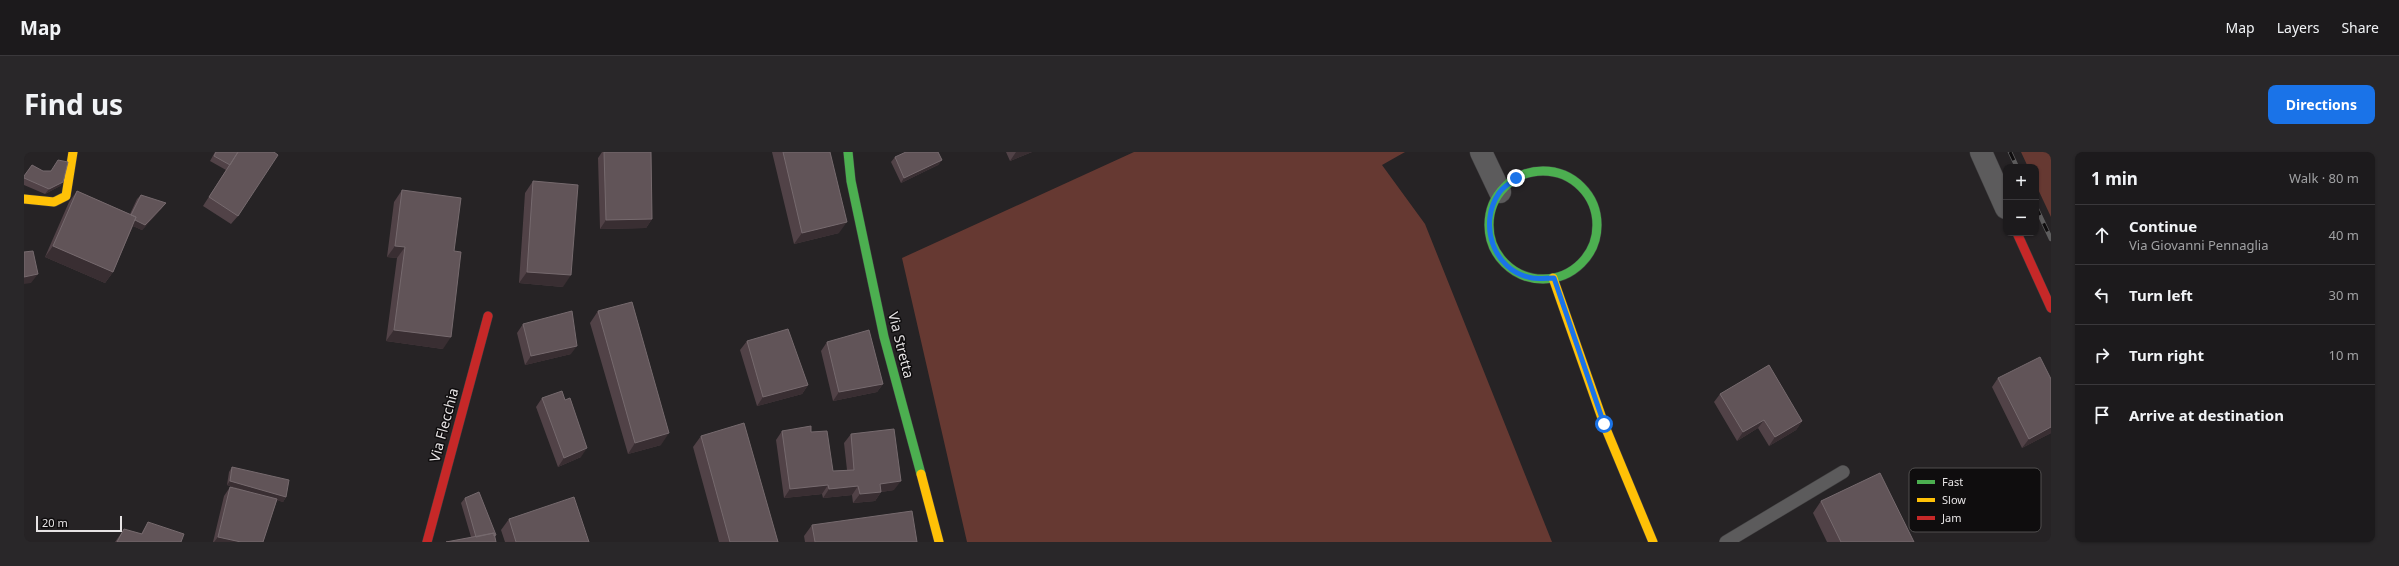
<!DOCTYPE html>
<meta charset="utf-8">
<style>
:root{--surface:#1c1a1c;--page:#292729;--text:#f1f3f6;--muted:#a0a1a3;--line:#3a383b;--accent:#1a73e8}
body{margin:0;font-family:"Noto Sans",sans-serif;background:var(--page);color:var(--text)}
.controls{position:absolute;right:12px;top:12px;display:grid;overflow:hidden;border-radius:8px;box-shadow:0 1px 3px #0004}
.controls button{width:36px;height:36px;display:grid;place-items:center;padding:0;border:0;border-bottom:1px solid var(--line);background:var(--surface);color:var(--text);font:20px sans-serif}
.scale{position:absolute;left:12px;bottom:10px;width:86px;box-sizing:border-box;padding-left:4px;border:2px solid #e7e4e5;border-top:0;font-size:11px;line-height:14px;white-space:nowrap;color:#e7e4e5;-webkit-text-stroke:3px #0f0d0e;paint-order:stroke}
.stop{position:absolute;width:12px;height:12px;margin:-9px;border:3px solid #1a73e8;border-radius:50%;background:#fff}
.stop.end{background:#1a73e8;border-color:#fff;box-shadow:0 1px 4px #0008}
.list{margin:0;padding:0;list-style:none}
h2{display:flex;justify-content:space-between;align-items:center;height:52px;margin:0;padding:0 16px;font-size:17px}
h2 small{font-size:13px;font-weight:400;color:var(--muted)}
.list li{display:grid;grid-template-columns:26px 1fr auto;gap:12px;align-items:center;box-sizing:border-box;height:60px;padding:0 16px;border-top:1px solid var(--line)}
.list b{display:block;font-size:15px;white-space:nowrap}
.list p{margin:0;font-size:13px;white-space:nowrap;color:var(--muted)}
.list em{font-size:13px;font-style:normal;color:var(--muted)}
.icon{flex:none;width:22px;height:22px;fill:none;stroke:currentColor;stroke-width:2;stroke-linecap:round;stroke-linejoin:round}
.map{position:relative;flex:none;width:2027px;height:390px;overflow:hidden;border-radius:8px}
header{display:flex;align-items:center;gap:24px;box-sizing:border-box;height:56px;padding:0 20px;background:var(--surface);border-bottom:1px solid var(--line)}
header strong{font-size:19px}
nav{display:flex;gap:22px;margin-inline-start:auto;font-size:14px}
.intro{display:flex;align-items:center;justify-content:space-between;box-sizing:border-box;height:96px;padding:0 24px}
h1{margin:0;font-size:28px}
.button{padding:10px 18px;border-radius:8px;background:var(--accent);color:#fff;font-size:14px;font-weight:700}
main{display:flex;gap:24px;padding:0 24px}
aside{flex:1;background:var(--surface);border-radius:8px;box-shadow:0 1px 3px #0004}
.map>svg:first-child{display:block}
</style>
<header>
<strong>Map</strong>
<nav><a>Map</a><a>Layers</a><a>Share</a></nav>
</header>
<div class="intro"><h1>Find us</h1><a class="button">Directions</a></div>
<main>
<div class="map">
<svg width="2027" height="390" viewBox="0 0 2027 390">
<rect width="100%" height="100%" fill="#262325"/>
<path fill="#663932" d="M1110 0H1381L1358 13 1401 72 1528 390H943L878 106Z
M1997 0H2027V65L2012 33V15H2004Z"/>
<g fill="none" stroke-linecap="round" stroke-linejoin="round">
<defs>
<path id="lane" d="M1702 390 1819 320"/>
<path id="street" d="M1457 0 1476 40
M1957 0 1982 56"/>
<path id="fast" d="M824 0 827 29 860 185 897 322
M1465 73a54 54 0 1 1 108 0a54 54 0 1 1-108 0Z"/>
<path id="slow" d="M0 47 30 50 42 44 49 0
M1529 126 1580 272 1629 390
M897 322 915 390"/>
<path id="jam" d="M1993 81 2027 156
M403 390 464 164"/>
</defs>
<use href="#lane" stroke="#403f40" stroke-width="14"/>
<use href="#street" stroke="#403f40" stroke-width="23"/>
<use href="#fast" stroke="#403f40" stroke-width="10"/>
<use href="#slow" stroke="#403f40" stroke-width="10"/>
<use href="#jam" stroke="#403f40" stroke-width="10"/>
<use href="#lane" stroke="#5c5b5c" stroke-width="13"/>
<use href="#street" stroke="#5c5b5c" stroke-width="22"/>
<use href="#fast" stroke="#4caf50" stroke-width="9"/>
<use href="#slow" stroke="#ffc107" stroke-width="9"/>
<use href="#jam" stroke="#c62828" stroke-width="9"/>
<defs>
<path id="rail" d="M1986 0 1993 15
M2012 55 2027 87"/>
</defs>
<use href="#rail" stroke="#5d5c5d" stroke-width="4.5"/>
<use href="#rail" stroke="#0f0d0e" stroke-width="3" stroke-dasharray="9" stroke-linecap="butt"/>
</g>
<path fill="#514247" d="M191 0H250L214 64 207 72 179 54 202 18 186 9Z
M578 0H627L628 67 622 76 576 77 574 6Z
M748 0H806L815 81 770 92Z
M982 0H1008L986 9Z
M871 5 918 8 914 13 877 31 867 10Z
M19 19H27L39 30 36 34 21 42 0 33V24Z
M509 29 539 135 495 131 501 41Z
M378 38 419 197 362 189 373 106 363 105 370 50Z
M53 39 106 62 113 47 117 43 138 56 118 78 109 74 89 120 81 131 21 105 45 50Z
M574 159 637 293 604 302 566 171Z
M499 172 547 202 501 213 493 181Z
M723 189 784 233 778 242 733 254 716 198Z
M803 190 859 232 853 240 809 249 797 199Z
M1974 226 2027 227V281L1998 296 1968 235Z
M1696 242 1778 269 1772 278 1745 294 1734 276 1713 289 1690 250Z
M518 246 557 305 534 315 512 255Z
M758 279 787 280 809 319 823 318 820 291 827 282 870 338 857 340 851 349 829 351 828 343 799 346 798 342 760 346 752 288Z
M677 284 754 390H695L669 295Z
M208 315 262 345 259 350 253 348 239 390H189L200 344 206 335 227 341 203 333 205 320Z
M441 346 472 383 471 385H447L437 351Z
M1797 349 1890 390H1803L1789 361Z
M485 367 565 390H481L477 378Z
M124 370 157 390H91L100 377 117 382Z
M788 373 893 390H781L780 384Z"/>
<path fill="#392e32" d="M992 0H1008L986 9Z
M918 8 914 13 877 31 880 26Z
M39 30 36 34 21 42 25 37Z
M142 51 138 56 118 78 102 71Z
M628 67 622 76 576 77 582 68Z
M823 70 815 81 770 92 778 81Z
M29 94 89 120 81 131 21 105Z
M371 94 381 95 373 106 363 105Z
M503 120 547 123 539 135 495 131Z
M14 122 7 131 0 132V125Z
M370 178 427 185 419 197 362 189Z
M553 194 547 202 501 213 507 204Z
M859 232 853 240 809 249 815 240Z
M784 233 778 242 733 254 739 245Z
M1740 268 1734 276 1713 289 1719 280Z
M1778 269 1772 278 1745 294 1751 285Z
M2027 275V281L1998 296 2005 287Z
M645 281 637 293 604 302 611 291Z
M563 296 557 305 534 315 540 306Z
M206 329 262 345 259 350 203 333Z
M877 329 870 338 857 340 851 349 829 351 836 342 856 332Z
M804 333 798 342 760 346 766 337Z
M834 334 828 343 799 346 805 337Z
M194 385 217 390H190Z"/>
<path fill="#615458" stroke="#766a6e" d="M192 0H214L206 13 190 4Z
M214 0H250L254 3 214 64 185 45Z
M580 0H627L628 67 582 68Z
M759 0H806L823 70 778 81Z
M882 0H914L918 8 880 26 871 5Z
M34 8 44 10 39 30 25 37 0 26V24L8 13 19 19H27Z
M509 29 554 33 547 123 503 120Z
M378 38 437 46 430 99 437 100 427 185 370 178 381 95 371 94Z
M53 39 112 65 89 120 29 94Z
M117 43 142 51 121 73 111 68 112 65 107 63Z
M9 99 14 122 0 125V100Z
M608 150 645 281 611 291 574 159Z
M548 159 553 194 507 204 499 172Z
M764 177 784 233 739 245 723 189Z
M845 178 859 232 815 240 803 190Z
M2016 205 2027 227V275L2005 287 1974 226Z
M1745 213 1778 269 1751 285 1740 268 1719 280 1696 242Z
M538 239 541 248 546 246 563 296 540 306 518 246Z
M720 271 754 390H706L677 284Z
M787 274V280L803 279 809 319 830 318 827 282 870 277 877 329 856 332 857 340 836 342 834 334 805 337 804 333 766 337 758 279Z
M208 315 265 328 262 345 206 329Z
M1856 321 1890 390H1817L1797 349Z
M206 335 253 347 239 390H217L194 385Z
M455 340 472 383 470 384V381L452 385 441 346Z
M550 345 565 390H492L485 367Z
M888 359 893 390H791L788 373Z
M124 370 160 382 157 390H93L100 377 118 382Z
M470 381 472 390H422Z"/>
<g fill="none" stroke-linecap="round" stroke-linejoin="round">
<path stroke="#1a73e8" stroke-width="5" d="M1492 26C1486 31 1479 35 1475 41 1454 72 1469 119 1508 126 1514 127 1523 126 1530 126L1580 272"/>
</g>
<g text-anchor="middle" stroke-width="3" stroke-linejoin="round" paint-order="stroke">
<g font-size="14" fill="#e7e4e5" stroke="#0f0d0e">
<text transform="translate(877 193) rotate(76)" y="5">Via Stretta</text>
<text transform="translate(420 273) rotate(-75)" y="5">Via Flecchia</text>
</g>
</g>
<rect x="1885" y="316" width="132" height="64" rx="6" fill="#0f0d0e" stroke="#504e4e" stroke-width="1"/>
<rect x="1893" y="328" width="18" height="4" fill="#4caf50"/>
<rect x="1893" y="346" width="18" height="4" fill="#ffc107"/>
<rect x="1893" y="364" width="18" height="4" fill="#c62828"/>
<g font-size="11" fill="#e7e4e5">
<text x="1918" y="334">Fast</text>
<text x="1918" y="352">Slow</text>
<text x="1918" y="370">Jam</text>
</g>
</svg>
<div class="controls">
<button>+</button>
<button>−</button>
</div>
<div class="scale">20 m</div>
<div class="stop" style="left:1580px;top:272px"></div>
<div class="stop end" style="left:1492px;top:26px"></div>
</div>
<aside>
<h2>1 min<small>Walk · 80 m</small></h2>
<ul class="list">
<li><svg class="icon" aria-label="ahead" viewBox="0 0 24 24"><path d="M12 20V5M6 11l6-6 6 6"/></svg><div><b>Continue</b><p>Via Giovanni Pennaglia</p></div><em>40 m</em></li>
<li><svg class="icon" aria-label="left" viewBox="0 0 24 24"><path d="M17 20v-9H6M10 6l-5 5 5 5"/></svg><div><b>Turn left</b></div><em>30 m</em></li>
<li><svg class="icon" aria-label="right" viewBox="0 0 24 24"><path d="M7 20v-9h11M14 6l5 5-5 5"/></svg><div><b>Turn right</b></div><em>10 m</em></li>
<li><svg class="icon" aria-label="arrive" viewBox="0 0 24 24"><path d="M6 21V4h12l-3 4 3 4H6"/></svg><div><b>Arrive at destination</b></div></li>
</ul>
</aside>
</main>
